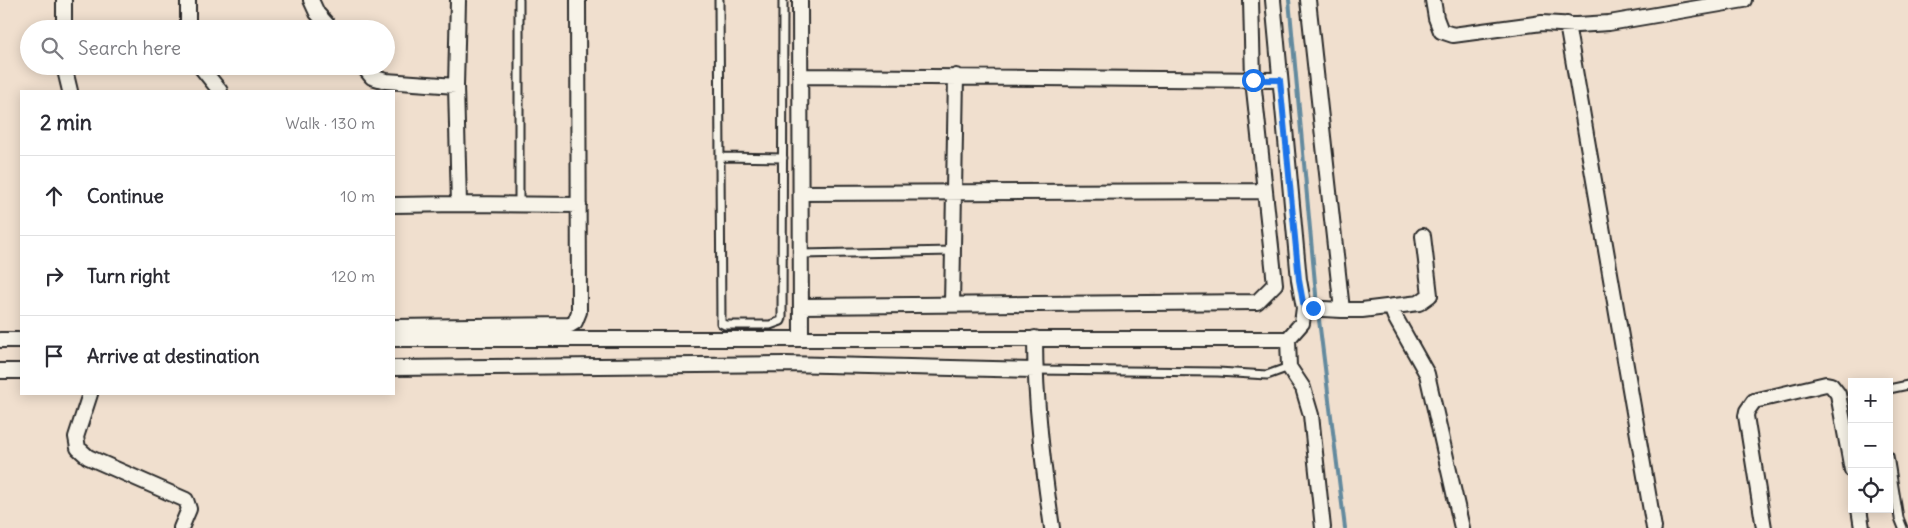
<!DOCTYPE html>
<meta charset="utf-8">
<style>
:root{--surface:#fff;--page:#f7f7f7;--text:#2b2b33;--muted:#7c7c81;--line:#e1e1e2}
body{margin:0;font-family:Delius,sans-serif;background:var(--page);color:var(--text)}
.controls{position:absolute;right:15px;bottom:15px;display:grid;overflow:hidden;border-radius:0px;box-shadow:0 2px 12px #0003}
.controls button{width:45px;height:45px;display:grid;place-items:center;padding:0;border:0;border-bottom:1px solid var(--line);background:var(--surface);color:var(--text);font:25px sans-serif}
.stop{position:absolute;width:15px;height:15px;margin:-11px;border:4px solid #1a73e8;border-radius:50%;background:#fff}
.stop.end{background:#1a73e8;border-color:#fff;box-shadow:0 1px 5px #0008}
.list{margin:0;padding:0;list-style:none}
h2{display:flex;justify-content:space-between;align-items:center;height:65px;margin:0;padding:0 20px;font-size:21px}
h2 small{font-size:16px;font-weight:400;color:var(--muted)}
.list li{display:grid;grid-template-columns:32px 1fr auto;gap:15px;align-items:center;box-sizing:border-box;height:80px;padding:0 20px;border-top:1px solid var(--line)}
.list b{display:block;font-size:19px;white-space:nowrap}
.list em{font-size:16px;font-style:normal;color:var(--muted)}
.icon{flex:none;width:28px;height:28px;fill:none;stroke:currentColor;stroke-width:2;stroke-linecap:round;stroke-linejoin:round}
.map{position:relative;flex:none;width:1908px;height:528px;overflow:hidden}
.search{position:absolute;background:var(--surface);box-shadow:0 2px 12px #0003;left:20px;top:20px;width:375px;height:55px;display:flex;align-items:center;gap:12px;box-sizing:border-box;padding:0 18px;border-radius:28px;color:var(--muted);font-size:19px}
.panel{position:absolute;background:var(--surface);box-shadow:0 2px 12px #0003;left:20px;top:90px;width:375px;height:305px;border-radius:0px}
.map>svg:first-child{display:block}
</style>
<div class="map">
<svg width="1908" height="528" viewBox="0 0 1908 528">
<rect width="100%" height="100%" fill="#f0dfce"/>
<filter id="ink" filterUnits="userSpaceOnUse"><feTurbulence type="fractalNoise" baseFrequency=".02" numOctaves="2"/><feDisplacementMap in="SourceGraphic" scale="10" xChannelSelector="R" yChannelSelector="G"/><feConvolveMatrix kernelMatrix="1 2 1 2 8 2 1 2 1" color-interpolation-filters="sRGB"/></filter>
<g filter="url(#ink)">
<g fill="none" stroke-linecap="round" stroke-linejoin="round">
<path stroke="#648a9e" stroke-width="4" d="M1289 0 1317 305
M1318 312 1345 528"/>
<defs>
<path id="service" d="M719 0 721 323 725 325H770L781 321 782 318 783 0
M720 157 783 158
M519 205V0
M801 254 953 251
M1035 370 1218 372 1267 375 1289 367
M1889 389 1908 385
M1889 456 1899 518 1903 528"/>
<path id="minor" d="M64 0V29
M188 0V29
M311 0 317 13 331 29
M458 0 456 86 459 204 579 205
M800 0 801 337
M1273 0 1299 280 1304 308 1302 323 1288 339 1289 367 1303 388 1311 415 1323 528
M1433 0 1436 18 1441 31 1453 35 1542 23 1577 25 1609 23 1744 0
M1567 24 1654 528
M64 66 70 91
M200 66 220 91
M363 66 372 77 386 81 456 86
M800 76 1280 80
M801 193 1265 191
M394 205 459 204
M952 305 956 76
M801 306 1257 302 1275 284 1253 80 1251 0
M1391 307 1395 317 1427 374 1462 528
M1304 308 1342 310 1308 0
M1342 310H1362L1419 303 1430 295 1423 236
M394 327 570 325 575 322 579 312 578 0
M1035 338C1035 402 1043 465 1052 528
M394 339H1288
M0 340H21
M394 368 785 364 1035 370
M0 371H21
M90 394 76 437 78 448 88 457 186 500 189 509 181 528
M1859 509 1862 528
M1764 528 1746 416 1747 411 1754 401 1826 384 1831 385 1838 394 1852 470"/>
</defs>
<use href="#service" stroke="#2b2b2b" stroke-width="11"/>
<use href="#minor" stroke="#2b2b2b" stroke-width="18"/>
<use href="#service" stroke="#f7f3e8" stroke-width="7"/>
<use href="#minor" stroke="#f7f3e8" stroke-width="14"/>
</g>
</g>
<g fill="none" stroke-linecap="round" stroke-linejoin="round" filter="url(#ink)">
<path stroke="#1a73e8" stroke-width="6" d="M1253 80H1280L1299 280 1304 308H1313"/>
</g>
</svg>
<div class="controls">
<button>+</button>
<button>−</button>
<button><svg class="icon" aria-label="locate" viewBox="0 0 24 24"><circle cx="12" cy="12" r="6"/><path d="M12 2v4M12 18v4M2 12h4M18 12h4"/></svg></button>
</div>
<div class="stop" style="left:1253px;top:80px"></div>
<div class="stop end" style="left:1313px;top:308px"></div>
<div class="search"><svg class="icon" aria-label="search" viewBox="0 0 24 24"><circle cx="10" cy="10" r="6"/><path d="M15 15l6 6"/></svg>Search here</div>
<section class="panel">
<h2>2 min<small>Walk · 130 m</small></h2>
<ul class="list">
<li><svg class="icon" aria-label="ahead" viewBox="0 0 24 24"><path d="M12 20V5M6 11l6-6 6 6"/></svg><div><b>Continue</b></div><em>10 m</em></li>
<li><svg class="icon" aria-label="right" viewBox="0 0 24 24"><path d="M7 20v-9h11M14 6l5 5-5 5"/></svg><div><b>Turn right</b></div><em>120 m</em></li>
<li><svg class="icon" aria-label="arrive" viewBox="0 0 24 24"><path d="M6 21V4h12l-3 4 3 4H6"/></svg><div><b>Arrive at destination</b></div></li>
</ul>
</section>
</div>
